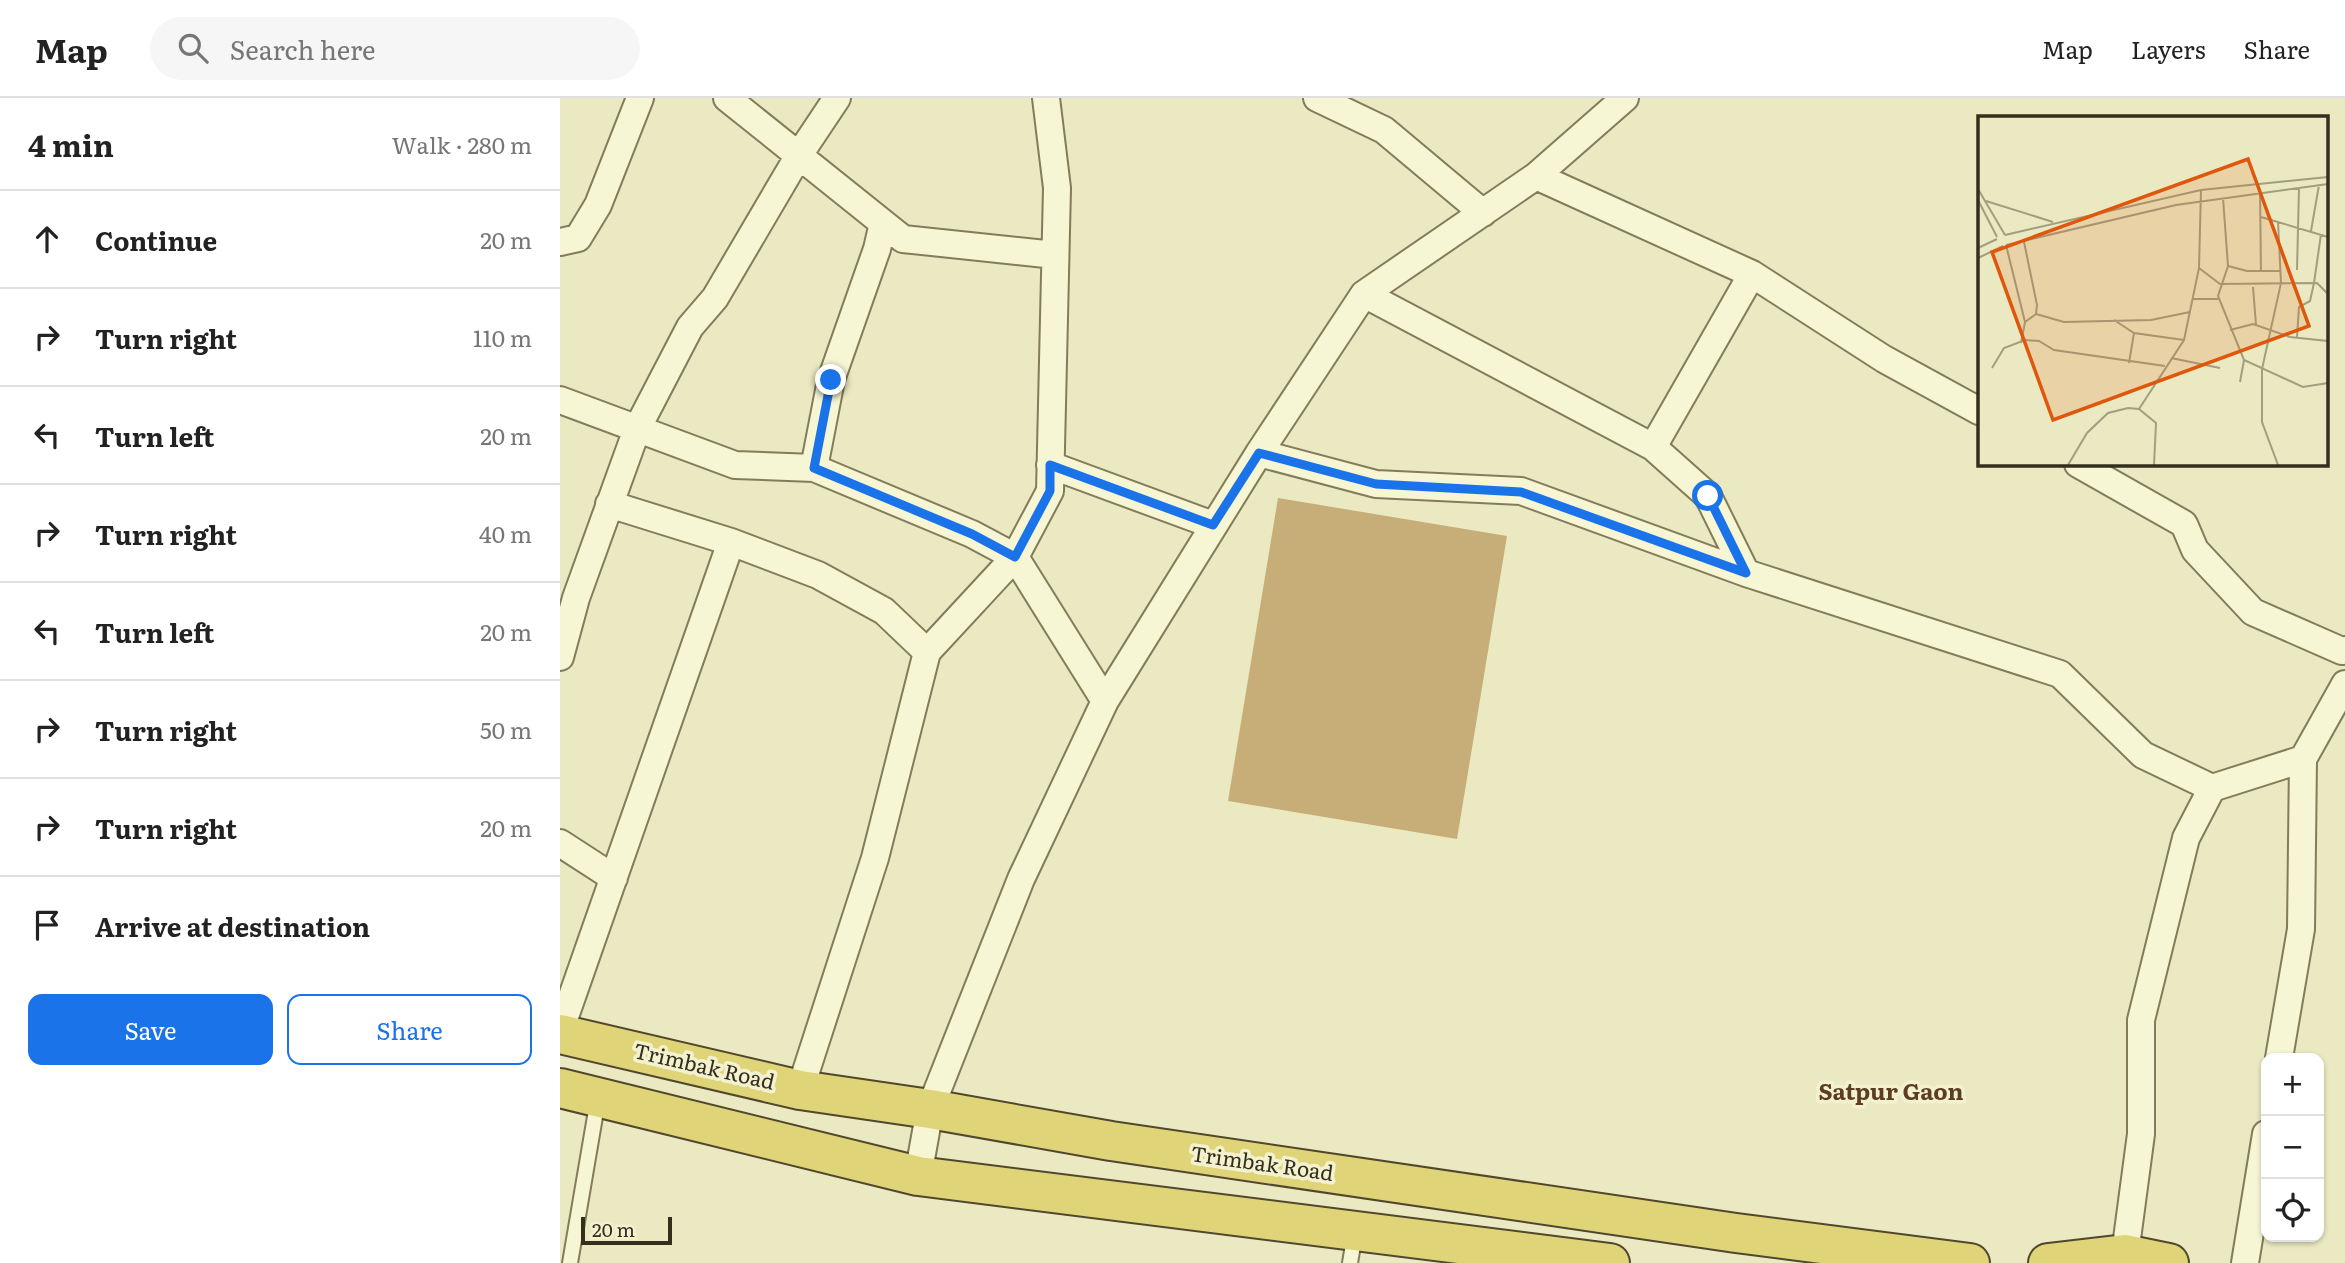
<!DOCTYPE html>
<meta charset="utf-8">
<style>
:root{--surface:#fff;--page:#f6f6f6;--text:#222;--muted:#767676;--line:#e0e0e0;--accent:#1a73e8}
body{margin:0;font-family:Literata,serif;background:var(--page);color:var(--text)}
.controls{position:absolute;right:21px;bottom:21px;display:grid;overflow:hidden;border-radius:14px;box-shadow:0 2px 5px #0004}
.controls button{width:63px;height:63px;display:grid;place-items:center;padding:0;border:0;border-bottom:2px solid var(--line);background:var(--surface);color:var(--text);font:35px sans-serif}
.scale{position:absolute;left:21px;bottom:18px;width:91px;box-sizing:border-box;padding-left:7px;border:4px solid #342e1d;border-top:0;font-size:19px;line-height:24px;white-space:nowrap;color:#342e1d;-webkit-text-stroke:5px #f3f2d0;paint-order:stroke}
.stop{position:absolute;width:21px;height:21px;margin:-16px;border:5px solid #1a73e8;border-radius:50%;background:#fff}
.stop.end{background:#1a73e8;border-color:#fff;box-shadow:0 2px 7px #0008}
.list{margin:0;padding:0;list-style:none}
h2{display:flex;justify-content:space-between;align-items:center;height:91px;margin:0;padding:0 28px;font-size:30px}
h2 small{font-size:23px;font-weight:400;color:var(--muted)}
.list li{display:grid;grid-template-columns:46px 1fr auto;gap:21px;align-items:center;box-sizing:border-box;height:98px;padding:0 28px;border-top:2px solid var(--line)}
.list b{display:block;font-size:26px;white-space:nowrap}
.list em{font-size:23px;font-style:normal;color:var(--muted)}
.actions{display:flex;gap:14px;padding:21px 28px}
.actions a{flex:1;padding:16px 0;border:2px solid var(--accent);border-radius:14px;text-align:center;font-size:24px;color:var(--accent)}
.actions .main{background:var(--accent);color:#fff}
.icon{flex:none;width:38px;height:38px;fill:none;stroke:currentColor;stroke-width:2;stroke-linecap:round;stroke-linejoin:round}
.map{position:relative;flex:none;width:1785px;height:1165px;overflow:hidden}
header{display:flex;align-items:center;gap:42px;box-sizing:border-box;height:98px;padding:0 35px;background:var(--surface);border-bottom:2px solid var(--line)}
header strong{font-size:33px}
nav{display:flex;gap:38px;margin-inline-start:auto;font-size:24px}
.search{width:490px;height:63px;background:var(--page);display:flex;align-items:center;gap:18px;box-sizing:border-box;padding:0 24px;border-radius:38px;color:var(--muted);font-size:26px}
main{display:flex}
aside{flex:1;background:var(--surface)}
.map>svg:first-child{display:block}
</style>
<header>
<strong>Map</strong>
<div class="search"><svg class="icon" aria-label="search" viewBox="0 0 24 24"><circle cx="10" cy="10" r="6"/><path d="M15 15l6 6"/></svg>Search here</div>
<nav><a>Map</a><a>Layers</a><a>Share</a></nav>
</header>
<main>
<aside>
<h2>4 min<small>Walk · 280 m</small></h2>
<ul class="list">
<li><svg class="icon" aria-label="ahead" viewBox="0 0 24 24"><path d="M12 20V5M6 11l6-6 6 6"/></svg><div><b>Continue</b></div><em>20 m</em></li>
<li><svg class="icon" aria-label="right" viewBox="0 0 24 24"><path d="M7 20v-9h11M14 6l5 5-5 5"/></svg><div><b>Turn right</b></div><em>110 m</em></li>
<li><svg class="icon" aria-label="left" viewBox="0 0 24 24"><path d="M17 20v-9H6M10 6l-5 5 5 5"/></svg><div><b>Turn left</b></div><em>20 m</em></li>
<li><svg class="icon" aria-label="right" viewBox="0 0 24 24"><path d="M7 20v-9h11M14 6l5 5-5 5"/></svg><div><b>Turn right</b></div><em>40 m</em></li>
<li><svg class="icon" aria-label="left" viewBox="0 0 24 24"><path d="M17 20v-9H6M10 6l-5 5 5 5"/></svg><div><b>Turn left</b></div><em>20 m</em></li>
<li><svg class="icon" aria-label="right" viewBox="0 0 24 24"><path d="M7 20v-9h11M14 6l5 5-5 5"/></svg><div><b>Turn right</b></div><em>50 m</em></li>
<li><svg class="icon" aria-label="right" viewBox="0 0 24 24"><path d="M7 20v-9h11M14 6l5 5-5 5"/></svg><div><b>Turn right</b></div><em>20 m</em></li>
<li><svg class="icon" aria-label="arrive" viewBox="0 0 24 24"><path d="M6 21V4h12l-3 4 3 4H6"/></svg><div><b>Arrive at destination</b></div></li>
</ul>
<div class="actions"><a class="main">Save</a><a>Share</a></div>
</aside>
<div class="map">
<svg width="1785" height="1165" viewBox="0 0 1785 1165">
<rect width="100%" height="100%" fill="#ebe9c1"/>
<path fill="#c7ae79" d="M718 400 947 438 897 741 668 703Z"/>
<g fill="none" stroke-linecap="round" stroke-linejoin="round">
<defs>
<path id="service" d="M10 1165 38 1001
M790 1165 795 1135"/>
<path id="minor" d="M167 0 343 141 495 157
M757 0 824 32 923 115
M976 78 1192 176 1324 261 1419 313
M0 144 18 140 38 107 80 0
M804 196 1093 349 1148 398 1186 475
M0 302 175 367 254 370 412 436 455 459 545 603
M1093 349 1192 176
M699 355 816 386 961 393 1186 475 1500 576 1583 657 1652 690
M1518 366 1624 426 1635 452 1693 514 1782 553 1785 552
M490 367 653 427
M254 370 271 282 317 151 323 125
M49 406 171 444 258 477 324 513 367 554
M0 559 16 500 77 331 130 229 155 200 239 57 277 0
M0 745 54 780
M0 933 171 444
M1719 960 1741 831 1743 661
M240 992 315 760 367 554 455 459 490 393 497 90 486 0
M358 1078 370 1011 461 781 545 603 699 355 804 196 976 78 1065 0
M1565 1156 1581 1036V922L1626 740 1652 690 1743 661 1785 586
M1685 1165 1706 1036"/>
<path id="trunk" d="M0 936 240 992 370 1011 551 1043 1176 1135 1410 1165
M0 990 358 1078 1050 1165
M1488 1165 1565 1156 1609 1165"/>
</defs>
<use href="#service" stroke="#837b5a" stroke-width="18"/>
<use href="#minor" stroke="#837b5a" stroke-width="30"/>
<use href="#trunk" stroke="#51472e" stroke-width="42"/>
<use href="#service" stroke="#f6f5d4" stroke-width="14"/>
<use href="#minor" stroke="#f6f5d4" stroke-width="26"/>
<use href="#trunk" stroke="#e0d478" stroke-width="38"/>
</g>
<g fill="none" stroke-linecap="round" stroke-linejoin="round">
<path stroke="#1a73e8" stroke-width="9" d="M271 282 254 370 412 436 455 459 490 393V367L653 427 699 355 816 386 961 394 1186 475 1148 398"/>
</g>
<g text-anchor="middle" stroke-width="7" stroke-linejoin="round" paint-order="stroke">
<g font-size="21" fill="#342e1d" stroke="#f3f2d0">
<text transform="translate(144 969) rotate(13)" y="7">Trimbak Road</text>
<text transform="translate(702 1066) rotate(8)" y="7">Trimbak Road</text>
</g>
<g font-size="23" font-weight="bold" fill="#5d3d20" stroke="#f3f2d0">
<text x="1331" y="1002">Satpur Gaon</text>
</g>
</g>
<g transform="translate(1418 18)">
<rect width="350" height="350" fill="#ebe9c1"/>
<path fill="none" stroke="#a29e7f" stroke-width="2" d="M0 73 27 119M282 76 283 156M245 82 250 150 240 180 266 244 325 271 350 267M0 84 19 121M8 85 75 106M283 101 350 121M300 105 303 167 284 253V306L300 349M333 115 341 69M27 119 223 74 350 61M28 129 47 206M28 129 198 89 350 68M0 132 19 123M0 142 25 130M250 150 269 155H303M221 152 242 168 339 167 350 178M319 154 321 72M275 171 278 209M215 183H242M58 198 86 206 173 204 212 196M136 204 156 217 206 224M252 214 275 208 312 221 350 225M319 221 321 191 332 185 336 167 343 118M43 227 47 206 58 198 59 189 46 126M193 242 242 252M151 247 156 217M14 252 26 232 47 224 61 225 76 234 187 250M262 266 266 244M161 293 206 224 221 152 223 74M90 349 109 317 130 297 150 292 161 293 178 307 176 349"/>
<path fill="#df570d" fill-opacity="0.15" stroke="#df570d" stroke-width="3.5" d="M270 43 331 210 75 304 14 136Z"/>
<rect width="350" height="350" fill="none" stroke="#342e1d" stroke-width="3.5"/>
</g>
</svg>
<div class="controls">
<button>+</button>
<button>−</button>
<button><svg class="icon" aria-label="locate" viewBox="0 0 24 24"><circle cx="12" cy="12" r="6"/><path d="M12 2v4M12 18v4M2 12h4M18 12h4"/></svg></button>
</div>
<div class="scale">20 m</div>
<div class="stop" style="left:1148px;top:398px"></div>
<div class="stop end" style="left:271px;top:282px"></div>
</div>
</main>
